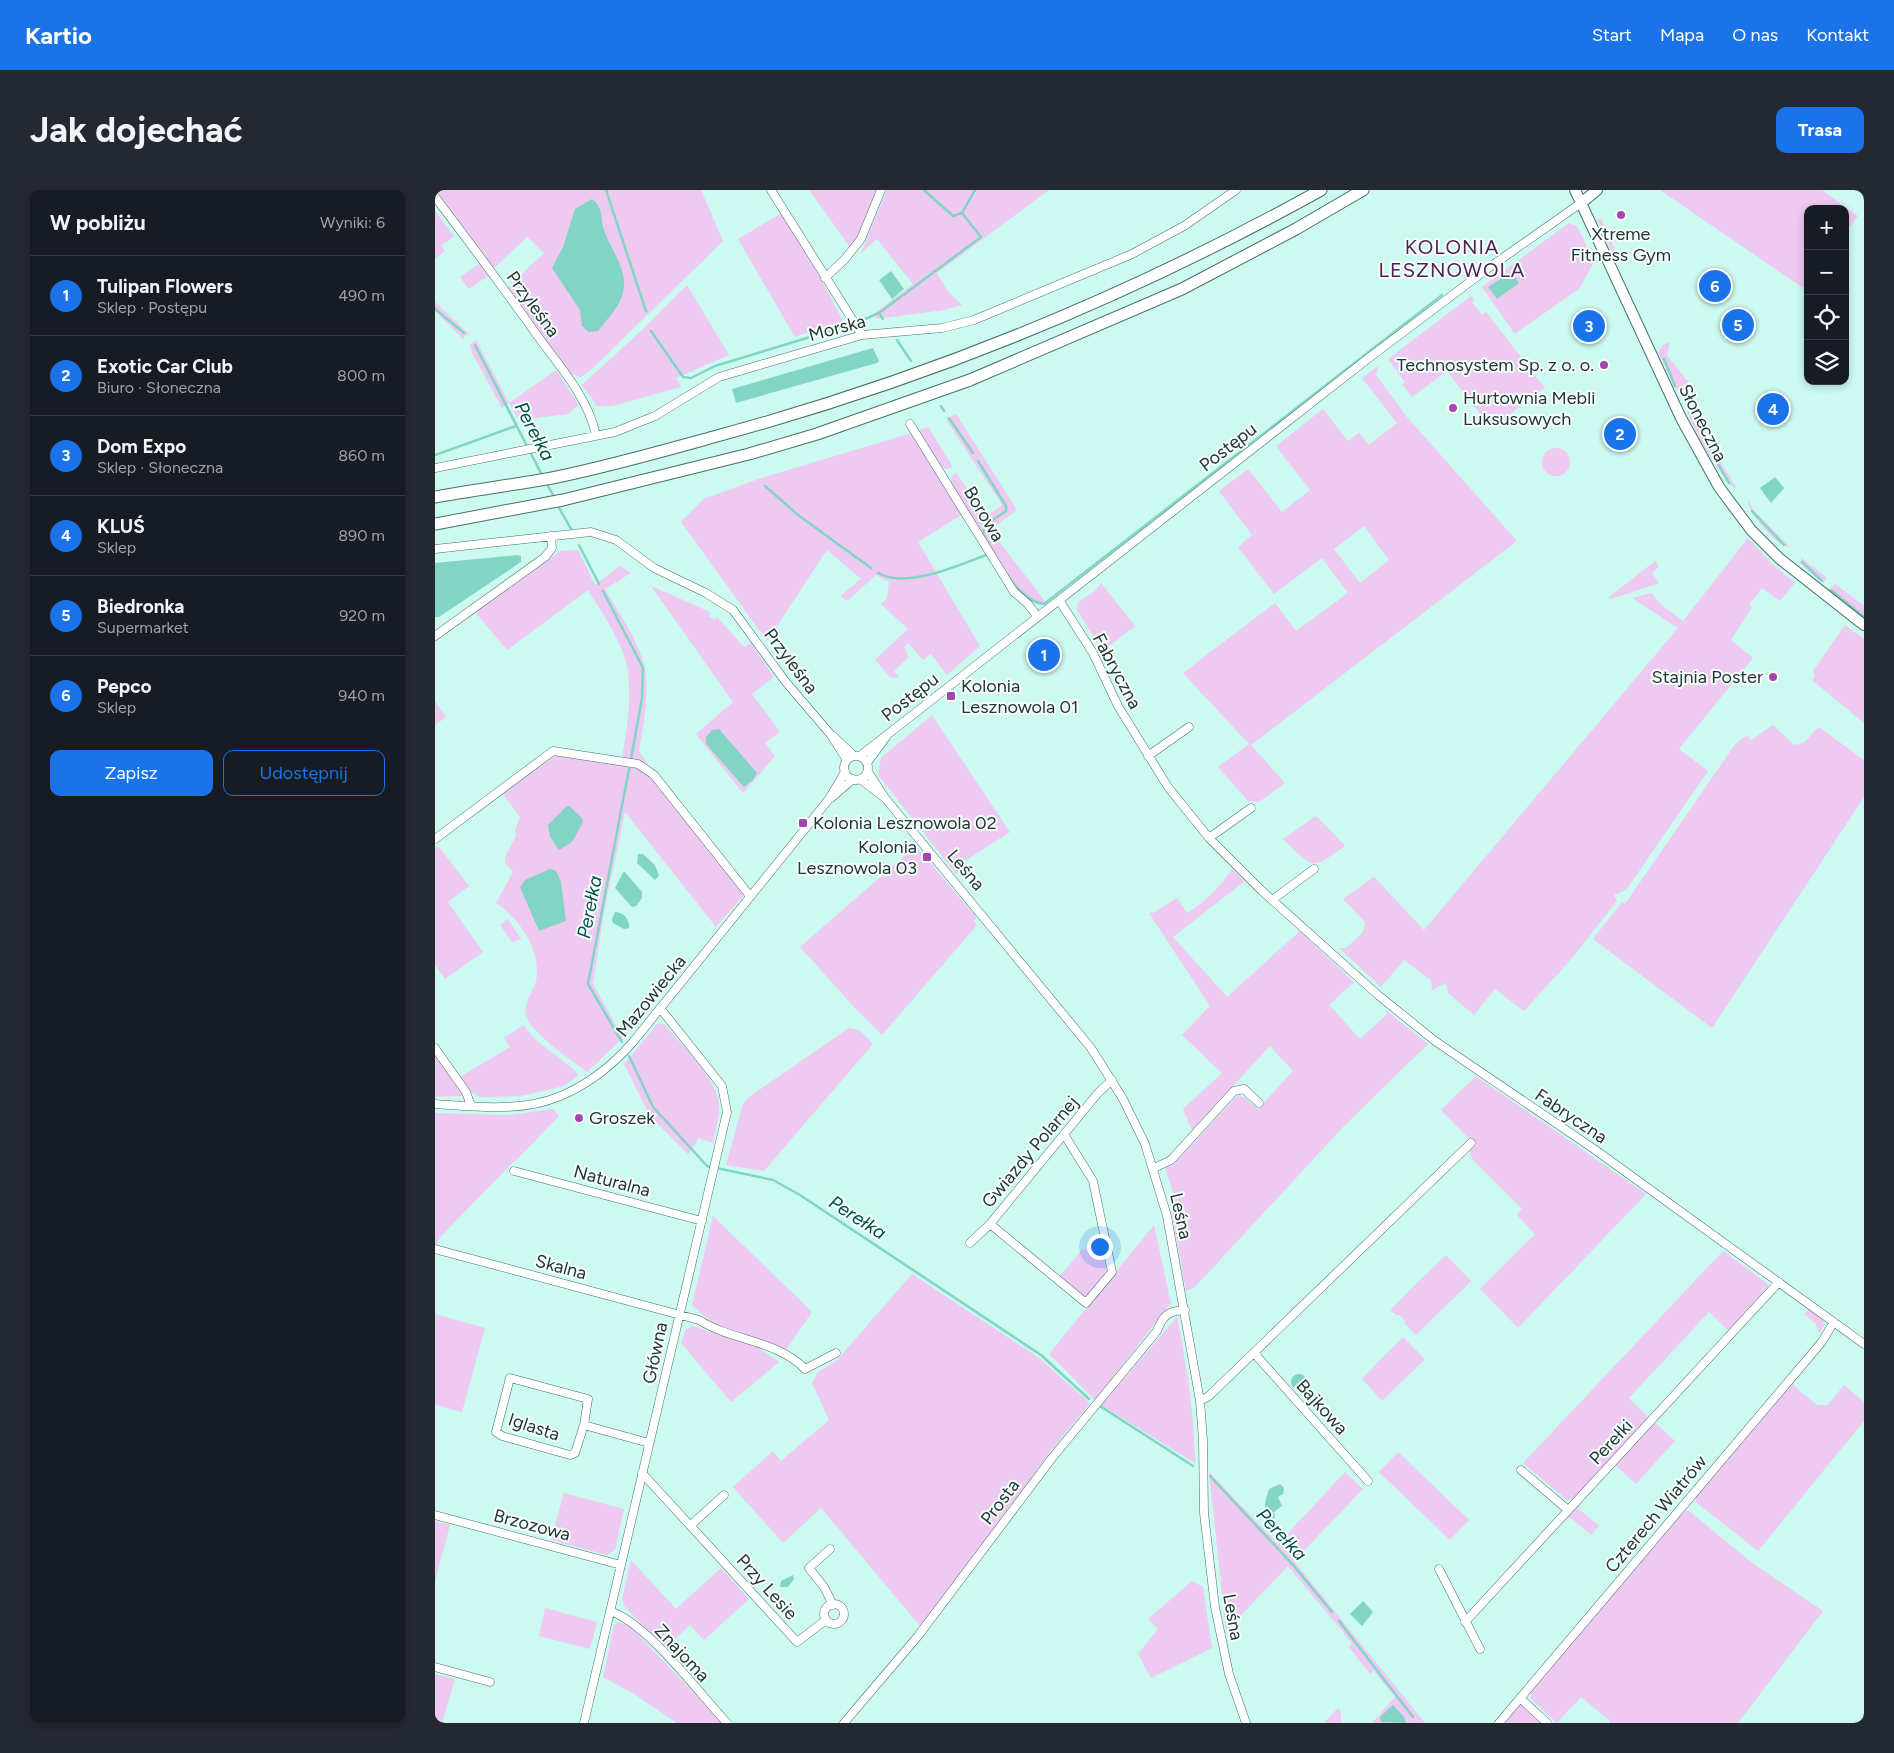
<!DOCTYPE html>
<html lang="pl">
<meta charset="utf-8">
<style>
:root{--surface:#171b24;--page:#242831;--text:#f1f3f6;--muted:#9ea1a6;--line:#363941;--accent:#1a73e8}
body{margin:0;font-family:Figtree,sans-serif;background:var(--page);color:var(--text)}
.controls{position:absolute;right:15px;top:15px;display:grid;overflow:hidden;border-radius:10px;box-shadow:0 2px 8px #0003}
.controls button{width:45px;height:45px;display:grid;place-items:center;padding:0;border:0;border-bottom:1px solid var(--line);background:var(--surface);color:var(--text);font:25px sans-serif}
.you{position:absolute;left:664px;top:1056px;width:18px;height:18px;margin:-12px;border:4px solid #fff;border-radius:50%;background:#1a73e8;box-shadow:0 0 0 8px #1a73e833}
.badge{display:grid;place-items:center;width:32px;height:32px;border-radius:50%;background:var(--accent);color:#fff;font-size:16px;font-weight:700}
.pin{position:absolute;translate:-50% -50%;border:2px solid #fff;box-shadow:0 1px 5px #0006}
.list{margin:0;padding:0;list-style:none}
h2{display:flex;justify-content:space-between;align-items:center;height:65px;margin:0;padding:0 20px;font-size:21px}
h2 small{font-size:16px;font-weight:400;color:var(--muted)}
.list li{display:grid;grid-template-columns:32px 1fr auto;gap:15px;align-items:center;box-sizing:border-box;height:80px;padding:0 20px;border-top:1px solid var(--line)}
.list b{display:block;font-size:19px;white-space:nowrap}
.list p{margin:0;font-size:16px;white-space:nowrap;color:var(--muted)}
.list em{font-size:16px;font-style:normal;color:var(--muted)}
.actions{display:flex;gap:10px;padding:15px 20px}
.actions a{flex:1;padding:11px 0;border:1px solid var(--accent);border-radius:10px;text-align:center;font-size:18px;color:var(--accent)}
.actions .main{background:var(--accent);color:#fff}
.icon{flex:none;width:28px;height:28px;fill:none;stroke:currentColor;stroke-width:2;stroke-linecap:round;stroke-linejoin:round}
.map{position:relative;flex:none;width:1429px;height:1533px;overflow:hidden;border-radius:10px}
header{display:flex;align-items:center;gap:30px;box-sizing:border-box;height:70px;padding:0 25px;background:var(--accent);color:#fff}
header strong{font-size:24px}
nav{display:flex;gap:28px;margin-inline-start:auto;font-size:18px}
.intro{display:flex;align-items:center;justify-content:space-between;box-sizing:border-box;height:120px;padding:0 30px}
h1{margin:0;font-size:35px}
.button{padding:12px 22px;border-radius:10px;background:var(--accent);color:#fff;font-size:18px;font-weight:700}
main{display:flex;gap:30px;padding:0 30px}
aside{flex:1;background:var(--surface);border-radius:10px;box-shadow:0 2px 8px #0003}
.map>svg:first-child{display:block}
</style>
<header>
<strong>Kartio</strong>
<nav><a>Start</a><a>Mapa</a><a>O nas</a><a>Kontakt</a></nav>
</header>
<div class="intro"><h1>Jak dojechać</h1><a class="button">Trasa</a></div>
<main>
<aside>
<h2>W pobliżu<small>Wyniki: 6</small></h2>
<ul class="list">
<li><span class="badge">1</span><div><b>Tulipan Flowers</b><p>Sklep · Postępu</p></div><em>490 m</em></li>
<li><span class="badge">2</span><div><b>Exotic Car Club</b><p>Biuro · Słoneczna</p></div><em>800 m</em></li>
<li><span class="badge">3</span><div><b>Dom Expo</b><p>Sklep · Słoneczna</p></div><em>860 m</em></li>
<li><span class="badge">4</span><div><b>KLUŚ</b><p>Sklep</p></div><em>890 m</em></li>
<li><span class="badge">5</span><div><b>Biedronka</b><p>Supermarket</p></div><em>920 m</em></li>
<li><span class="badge">6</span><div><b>Pepco</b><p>Sklep</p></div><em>940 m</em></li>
</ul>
<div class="actions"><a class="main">Zapisz</a><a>Udostępnij</a></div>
</aside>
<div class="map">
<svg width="1429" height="1533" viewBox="0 0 1429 1533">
<rect width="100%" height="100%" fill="#ccf9f0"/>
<path fill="#eec9f1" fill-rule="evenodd" d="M0 0H266L288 51 160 176 145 188 140 184 136 185 73 98 109 63 92 47 59 78Z
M374 0H442L420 52 415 57Z
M452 0H614L502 83 514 103 527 115 509 120 441 129 440 123 478 94 442 49 426 63Z
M1225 0H1387L1423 26 1410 43V19H1373V91L1368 98Z
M0 21 19 46 6 56 10 61 0 69Z
M347 23 371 61 408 131 360 147 303 49Z
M1165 29H1166L1182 64H1178L1162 30Z
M1134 33 1142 36 1160 73 1157 75 1145 98 1081 143H1079L1047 97Z
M45 73 54 85 34 99 25 87Z
M252 95 294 165 241 188 246 197 177 216H162L147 195 207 140Z
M1036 106 1039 110 1037 112 1047 125 1051 122 1110 198 1056 238 1012 181 977 207 967 194 970 192 953 169Z
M0 112 34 144 28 147 29 150 0 121Z
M41 150 74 213 121 180 144 215 133 224 84 230 74 213 67 218 37 163 35 155Z
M1235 152 1232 165 1258 198 1244 202 1240 197 1223 162 1228 155Z
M943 176 941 185 972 227 1082 351 816 555 850 593 824 612 813 611 783 577 814 554 748 483 840 413 861 441 913 403 887 368 839 404 803 357 817 345 784 301 813 279 847 322 875 300 841 256 888 219 913 251 924 243 934 255 962 233 927 188ZM929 336 954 370 925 393 899 359Z
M1252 216 1302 299C1290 296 1250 228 1252 216Z
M521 224 582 320 555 340 610 411 612 413 609 415 596 412 584 404 516 293V288L521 282 539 310 544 313 552 326 567 315 511 229Z
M493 237 518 277 511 279 507 277 484 240Z
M477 243 528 324 483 352 545 456 512 485 496 464 488 470 473 453 470 456 473 468 459 481 464 487 456 488 440 470 473 439 446 414 452 408 454 392 441 385 412 411 405 406 426 389 392 360 332 451 246 332 269 309 326 288Z
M1107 272a14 14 0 1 1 28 0a14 14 0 1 1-28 0Z
M1313 310 1320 322 1355 357C1343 357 1312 323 1313 310Z
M1313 348 1336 373 1360 393 1345 411 1327 398 1314 415 1317 417 1296 450 1318 468 1244 559 1273 581 1191 700 1179 705 1182 711 1137 768 1089 821 1060 799 1039 825 1013 803 1011 793 997 800 996 790 969 770 946 797 904 758H911L928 742 930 732 908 709 939 687 989 740 1243 438 1197 408 1217 403 1225 414 1248 431Z
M143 360 160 395 185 376 196 383 170 399C185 426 209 457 211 487 213 512 208 537 204 561L214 576 187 569C192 536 199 501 190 469 183 444 166 422 153 400L72 460 40 422 125 361Z
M1367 368 1392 388 1388 393 1365 373Z
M1220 371 1224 376 1217 383 1224 393 1176 409 1173 408Z
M666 393 700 436 668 461 642 420 643 412 659 402Z
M1400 394 1429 416V428L1394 400Z
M216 396 275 422 273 426 280 430 282 427 309 457 316 453 339 487 317 504 345 542 330 553 340 566 308 603 261 544 298 512Z
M1410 435 1429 449V533L1377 490 1380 486 1378 481Z
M0 511 11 527 0 535Z
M497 525 575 642 525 674 522 685 443 585 446 568Z
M1338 535 1359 555 1368 553 1384 537 1429 570V607L1277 838 1158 749 1187 712 1190 714 1301 553 1312 546 1316 550Z
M128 565 199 576 217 586 307 702 308 706 281 737 190 622 169 722 158 794 188 848 152 882C134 868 101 847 92 828 86 816 98 803 101 791 107 761 85 729 61 713L78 682 70 673V667L81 646 80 640 85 627 68 604 118 566Z
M881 626 910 656C874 681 880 679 848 649Z
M0 656 4 657 34 696 13 712 48 762 10 789 0 775Z
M481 656 542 728 539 731 542 735 447 845 421 819 365 757Z
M797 679 810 691 738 747 792 807 865 741 919 792 894 815 925 849 951 825 952 821 993 854 909 936 759 1098 751 1101 735 1013 740 1008 730 978 738 975 802 906 809 907 823 919 858 881 835 856 757 940 748 919 787 883 747 845 775 816 714 723 720 722 740 709H743L752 723C769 714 787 695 797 679Z
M73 729 86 749 77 752 65 735Z
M223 833 230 835C245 853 284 892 284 914 285 926 280 941 278 953L263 948 260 955 253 964 215 926 189 874Z
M89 835C101 856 128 867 144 885L129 896 112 900 86 906 57 907H45L36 902 25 887 75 857 69 848Z
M414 838 424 840 438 854 329 981 291 975 308 914 314 907Z
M0 864 27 902V906L0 907Z
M1041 886 1211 1004 1083 1138 1045 1099 1100 1044 1082 1025 1087 1019 1036 968 1034 958 1038 953 1006 920Z
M118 919 124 926 5 1047 2 1054H0V923L74 925Z
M278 1026 377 1122 350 1161 277 1133 257 1115Z
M719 1035 736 1113 660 1210 614 1164Z
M666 1055 673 1083 655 1105H648L625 1086 647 1060Z
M1288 1061 1333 1094V1098L1294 1141 1274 1122 1194 1208 1214 1228 1138 1310H1132L1088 1273Z
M1011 1065 1036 1091 981 1145 970 1134V1131L965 1125H961L955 1120Z
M477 1084 604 1168 655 1213 615 1262 486 1437 386 1318 348 1353 298 1297 338 1261 346 1271 394 1230 377 1193 383 1182 402 1170Z
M1374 1119 1388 1129 1389 1136 1384 1143 1380 1133 1369 1124Z
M0 1124 50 1138 27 1222 0 1215Z
M742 1127C752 1176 759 1223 760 1273L666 1215Z
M258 1136 322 1157 344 1172 296 1212 246 1153 251 1139Z
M968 1147 990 1169 947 1211 927 1189Z
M1359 1190V1196L1382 1215H1393L1409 1195 1429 1212V1231L1323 1361 1261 1312V1303Z
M1219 1232 1240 1251 1201 1294 1180 1275Z
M963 1262 1034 1330 1015 1350 944 1282Z
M774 1282 843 1354 910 1282 928 1299 859 1371 990 1533H937L960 1507 939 1481 935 1484 914 1457 917 1453 853 1376 791 1441Z
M129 1303 189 1319 180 1360 172 1365 116 1350Z
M1143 1314 1144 1319 1164 1336 1156 1345 1136 1328H1132Z
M1254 1321 1316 1372 1388 1421 1303 1533H1174V1530L1146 1507 1122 1533 1096 1509 1095 1499 1245 1322Z
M0 1331 15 1335 0 1392Z
M196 1370 241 1419 286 1378 314 1409 269 1450 255 1435 230 1458 189 1416 187 1409Z
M757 1391 768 1397 777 1458 716 1488 703 1464 723 1439 713 1429Z
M110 1418 162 1432 155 1459 104 1446Z
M189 1430 288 1533H242L199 1504 168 1487 179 1435 183 1432 189 1434Z
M0 1484 20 1489 7 1533H0Z
M1083 1515H1086L1105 1533H1068Z
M903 1518 906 1522V1533H889Z"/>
<path fill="#82d5c5" d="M157 9C167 16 166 26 168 37 173 55 190 75 189 95 189 113 173 128 163 141L154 142 147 136 145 120 117 78 128 57 140 19Z
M456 81 469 99 457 109 444 90Z
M1076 82 1084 93 1062 109 1053 97Z
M438 158 444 171 442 173 301 213 297 199Z
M1340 287 1349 298 1336 313 1325 298Z
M83 365 86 366V372L4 427H0V373Z
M284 539 322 583 318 590 309 597 271 554V547L277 540Z
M134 616 147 628 148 632 137 652 124 660 115 647 113 635 131 617Z
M203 664H208L220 675 224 686 220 690 202 673Z
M115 679 121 681 126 692 131 731 104 741 85 697 90 690Z
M189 681 207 702V708L201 716 197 717 180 698Z
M180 722C189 722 195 730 194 738L189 739 178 733 177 729Z
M856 1192a8 8 0 1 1 16 0a8 8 0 1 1-16 0Z
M845 1294 849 1298 848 1304 843 1307 847 1316 839 1322 840 1329C824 1326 831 1309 834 1299Z
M358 1385 359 1389 353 1397H345L346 1391Z
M928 1411 938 1422 927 1436 915 1424Z
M958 1515 969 1527 971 1533 946 1532 945 1527Z"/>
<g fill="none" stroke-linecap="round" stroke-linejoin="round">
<path stroke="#82d5c5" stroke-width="2.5" d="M171 0 211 121
M489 0 518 26 527 23 540 0
M0 119 29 143
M430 129 444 123
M448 129 444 123 546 47 527 23
M216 141 248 187 256 188 280 176 408 137
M462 150 476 171
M40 155 108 287
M1229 169 1240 196
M506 216 509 221
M514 228 538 263
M1275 260 1294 293
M0 265 81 236
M543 271 571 316V321L550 335 548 344C560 366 583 412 609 414L1007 105
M111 292 120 309
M330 296 363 325 436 378
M122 314 136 339
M1317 321 1349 355
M144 355 164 394
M1367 372 1387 391
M443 383C471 399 522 376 551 365
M1396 400 1429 427
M168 401 208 478 207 508 196 569
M187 852 153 794 194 579
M194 866 218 917 272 976 338 990 365 1005 606 1165 654 1209
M665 1216 758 1276
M775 1286 859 1376 897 1422
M904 1431 978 1527"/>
<defs>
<path id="minor" d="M336 0 427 145
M0 7C35 53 70 100 104 148 126 178 153 208 161 245
M390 88 410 69 426 49 446 0
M475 234 579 402 593 414 602 426
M0 278 180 242 220 226 284 187 427 145 507 138 539 130 697 64 749 36 801 0
M0 359 156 342 181 350 219 378 271 403 298 420 350 491 396 545 412 570
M624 410 658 463 683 516 733 597 774 648 826 700 943 805 1000 851 1159 959 1429 1154
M0 446 110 367 117 358 116 346
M398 546 419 566
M425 566 935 167 1052 79 1146 13
M713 566 754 537
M409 578a12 12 0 1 1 24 0a12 12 0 1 1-24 0Z
M432 573 451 547
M433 582 450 608 656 858 688 909 710 954 732 1026 765 1211 768 1250 769 1323 780 1417 794 1484 811 1533
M425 589 450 608
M396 608 418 589
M774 648 816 618
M0 649 118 561 203 574 219 585 315 706
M837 710 879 679
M0 858 31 902 36 916
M0 914C32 916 67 920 99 914 137 907 173 881 198 852L394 609 410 582
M719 978 736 970 799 901 809 899 824 913
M79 981 267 1031
M555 1034 651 1113 677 1082 658 991 629 944
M535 1053 555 1034 663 903 677 890
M0 1059 264 1130C297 1151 342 1150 370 1179L401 1163
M819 1163 933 1291
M75 1188 153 1209 149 1235 140 1263 135 1265 67 1246 61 1242Z
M765 1211 774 1206 1036 953
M149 1235 214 1253
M1086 1280 1133 1320
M207 1283 362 1452 391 1430
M0 1325 186 1375
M256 1335 289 1305
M395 1359 374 1378 389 1397 398 1415
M1004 1379 1045 1459
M389 1424a10 10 0 1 1 20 0a10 10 0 1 1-20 0Z
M175 1421C212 1433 264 1503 292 1533
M1030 1432 1344 1092
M0 1477 55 1492
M1085 1508 1112 1533
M149 1533 292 922 287 896 225 818
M409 1533 483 1446 617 1268 722 1141C728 1125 733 1121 750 1120
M1064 1533 1386 1153 1399 1132"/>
<path id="major" d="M1140 0 1246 228 1284 297 1316 340 1345 369 1429 435
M1146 13 1162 0"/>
<path id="highway" d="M0 307C39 300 78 295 117 288 172 277 228 261 282 246 493 189 695 106 886 0
M0 334 128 310 314 264 382 244 535 190 747 99 861 39 928 0"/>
</defs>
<use href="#minor" stroke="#467068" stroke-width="9"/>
<use href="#major" stroke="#467068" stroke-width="12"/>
<use href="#highway" stroke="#467068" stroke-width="13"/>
<use href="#minor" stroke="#fff" stroke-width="8"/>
<use href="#major" stroke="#fff" stroke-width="10"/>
<use href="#highway" stroke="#fff" stroke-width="11"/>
</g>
<g fill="#a546ae" stroke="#f5fefc" stroke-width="2">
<circle cx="1186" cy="25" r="5"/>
<circle cx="1169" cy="175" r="5"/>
<circle cx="1018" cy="218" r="5"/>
<circle cx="1338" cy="487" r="5"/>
<rect x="511" y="501" width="10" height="10" rx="2.5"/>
<rect x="363" y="628" width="10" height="10" rx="2.5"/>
<rect x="487" y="662" width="10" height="10" rx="2.5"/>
<circle cx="144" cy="928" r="5"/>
</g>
<g text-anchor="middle" stroke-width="4" stroke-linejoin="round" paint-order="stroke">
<g font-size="18" fill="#243632" stroke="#f5fefc" text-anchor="start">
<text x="1186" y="50" text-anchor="middle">Xtreme<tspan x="1186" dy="21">Fitness Gym</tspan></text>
<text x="1159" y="181" text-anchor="end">Technosystem Sp. z o. o.</text>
<text x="1028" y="214">Hurtownia Mebli<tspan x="1028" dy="21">Luksusowych</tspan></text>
<text x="1328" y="493" text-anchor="end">Stajnia Poster</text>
<text x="526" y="502">Kolonia<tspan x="526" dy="21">Lesznowola 01</tspan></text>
<text x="378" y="639">Kolonia Lesznowola 02</text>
<text x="482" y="663" text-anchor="end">Kolonia<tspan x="482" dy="21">Lesznowola 03</tspan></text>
<text x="154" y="934">Groszek</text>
</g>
<g font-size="18" fill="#243632" stroke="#f5fefc">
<text transform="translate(98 114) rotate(54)" y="6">Przyleśna</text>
<text transform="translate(402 138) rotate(-15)" y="6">Morska</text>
<text transform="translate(1268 233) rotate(63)" y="6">Słoneczna</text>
<text transform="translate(793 257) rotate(-38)" y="6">Postępu</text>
<text transform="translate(549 324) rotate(59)" y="6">Borowa</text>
<text transform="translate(356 471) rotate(53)" y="6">Przyleśna</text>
<text transform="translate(682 481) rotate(62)" y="6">Fabryczna</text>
<text transform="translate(475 507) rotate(-38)" y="6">Postępu</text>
<text transform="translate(531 680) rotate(50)" y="6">Leśna</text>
<text transform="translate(216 806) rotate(-51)" y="6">Mazowiecka</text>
<text transform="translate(1136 926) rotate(34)" y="6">Fabryczna</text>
<text transform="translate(595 962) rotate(-50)" y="6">Gwiazdy Polarnej</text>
<text transform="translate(177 991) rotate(15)" y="6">Naturalna</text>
<text transform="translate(746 1026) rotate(77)" y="6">Leśna</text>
<text transform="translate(126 1077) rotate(15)" y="6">Skalna</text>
<text transform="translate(220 1163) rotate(-78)" y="6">Główna</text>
<text transform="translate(887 1217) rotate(48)" y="6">Bajkowa</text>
<text transform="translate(99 1237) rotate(18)" y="6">Iglasta</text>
<text transform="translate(1176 1252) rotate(-47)" y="6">Perełki</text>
<text transform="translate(565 1312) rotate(-53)" y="6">Prosta</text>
<text transform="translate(1221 1324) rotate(-50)" y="6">Czterech Wiatrów</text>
<text transform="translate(97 1335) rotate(15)" y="6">Brzozowa</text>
<text transform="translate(332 1397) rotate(48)" y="6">Przy Lesie</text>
<text transform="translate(798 1427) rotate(80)" y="6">Leśna</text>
<text transform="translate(247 1463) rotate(47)" y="6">Znajoma</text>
</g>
<g font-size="19" font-style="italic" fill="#014f45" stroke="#f5fefc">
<text transform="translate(100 241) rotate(62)" y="7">Perełka</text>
<text transform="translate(154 717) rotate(-79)" y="7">Perełka</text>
<text transform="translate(423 1027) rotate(33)" y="7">Perełka</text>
<text transform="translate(847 1344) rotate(47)" y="7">Perełka</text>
</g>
<g font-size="20" letter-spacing="1" fill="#502254" stroke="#f5fefc">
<text x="1017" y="64">KOLONIA<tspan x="1017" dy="23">LESZNOWOLA</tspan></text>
</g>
</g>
</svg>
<div class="controls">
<button>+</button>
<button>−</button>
<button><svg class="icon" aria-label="locate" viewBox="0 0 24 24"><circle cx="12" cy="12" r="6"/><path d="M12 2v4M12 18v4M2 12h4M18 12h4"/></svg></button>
<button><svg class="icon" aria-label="layers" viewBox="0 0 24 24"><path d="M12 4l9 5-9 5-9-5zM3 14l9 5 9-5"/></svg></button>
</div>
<div class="you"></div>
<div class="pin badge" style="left:609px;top:465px">1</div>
<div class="pin badge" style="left:1185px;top:244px">2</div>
<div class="pin badge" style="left:1154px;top:136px">3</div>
<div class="pin badge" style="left:1338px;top:219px">4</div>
<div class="pin badge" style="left:1303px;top:135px">5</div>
<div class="pin badge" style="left:1280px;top:96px">6</div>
</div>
</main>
